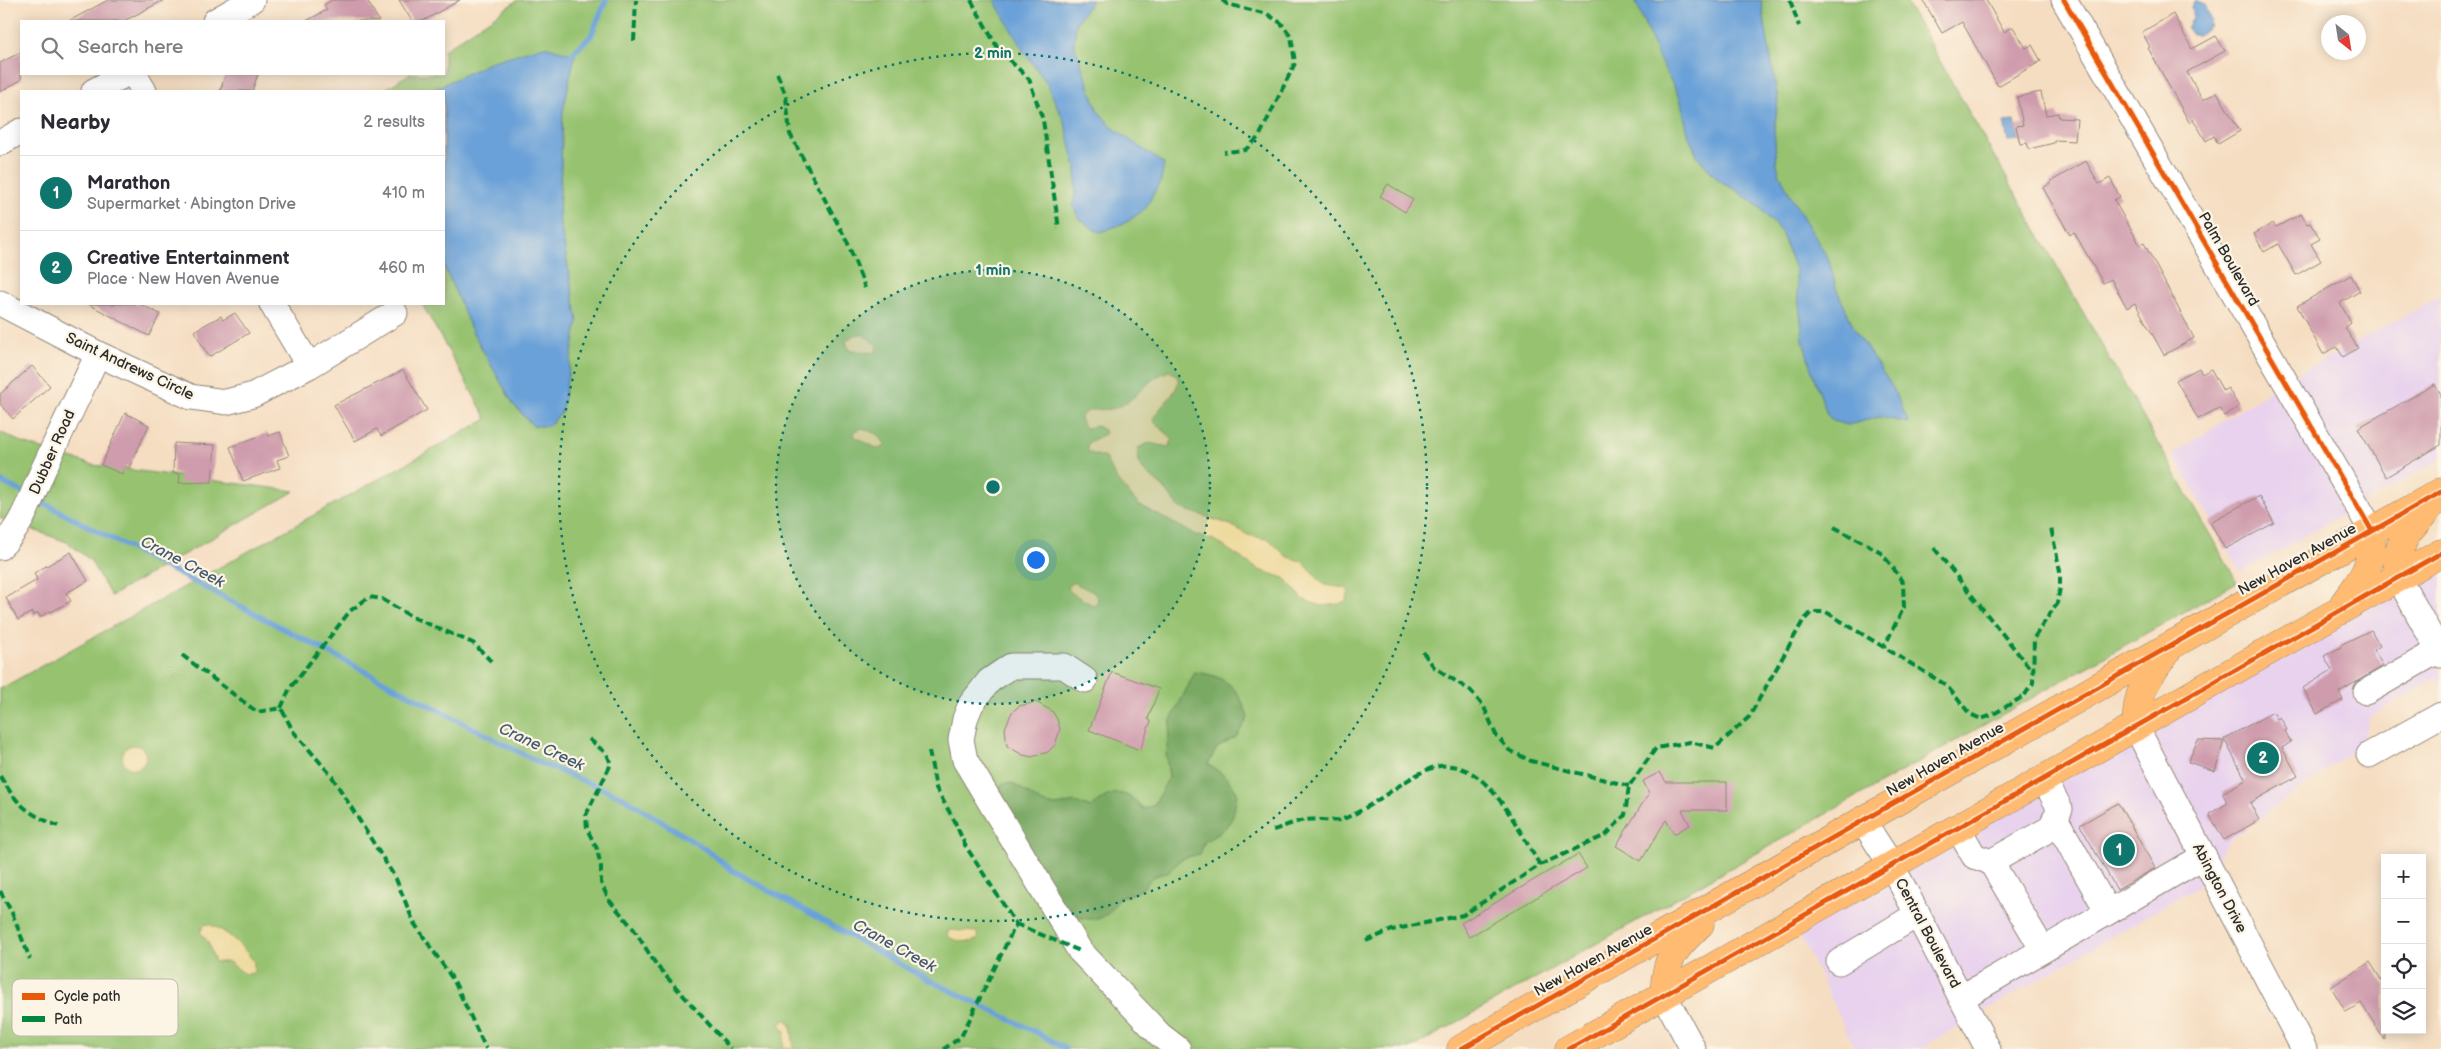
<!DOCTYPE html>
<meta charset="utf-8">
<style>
:root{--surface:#fff;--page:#f7f7f7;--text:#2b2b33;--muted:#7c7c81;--line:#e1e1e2;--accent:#0f766e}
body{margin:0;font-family:"Balsamiq Sans",sans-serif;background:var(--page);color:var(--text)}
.controls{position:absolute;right:15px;bottom:15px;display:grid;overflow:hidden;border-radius:0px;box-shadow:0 2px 12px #0003}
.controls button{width:45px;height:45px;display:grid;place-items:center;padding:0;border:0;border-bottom:1px solid var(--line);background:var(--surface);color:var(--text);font:25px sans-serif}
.compass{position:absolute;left:2321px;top:15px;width:45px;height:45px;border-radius:50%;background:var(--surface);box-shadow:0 2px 12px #0003;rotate:150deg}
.you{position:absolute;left:1035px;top:559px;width:18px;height:18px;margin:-12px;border:4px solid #fff;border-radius:50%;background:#1a73e8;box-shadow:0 0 0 8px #1a73e833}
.badge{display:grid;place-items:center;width:32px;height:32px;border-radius:50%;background:var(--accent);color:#fff;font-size:16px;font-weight:700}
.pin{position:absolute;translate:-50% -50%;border:2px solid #fff;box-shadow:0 1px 5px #0006}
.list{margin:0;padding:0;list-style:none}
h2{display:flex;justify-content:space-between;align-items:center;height:65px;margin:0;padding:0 20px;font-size:21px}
h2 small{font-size:16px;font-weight:400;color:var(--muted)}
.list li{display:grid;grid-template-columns:32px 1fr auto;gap:15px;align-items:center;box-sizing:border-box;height:75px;padding:0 20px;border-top:1px solid var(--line)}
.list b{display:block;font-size:19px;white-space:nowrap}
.list p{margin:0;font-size:16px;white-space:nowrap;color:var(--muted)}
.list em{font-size:16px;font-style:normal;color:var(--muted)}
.icon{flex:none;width:28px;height:28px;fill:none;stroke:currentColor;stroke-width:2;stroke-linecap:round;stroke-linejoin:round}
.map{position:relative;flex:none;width:2441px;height:1049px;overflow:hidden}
.search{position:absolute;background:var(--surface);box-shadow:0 2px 12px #0003;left:20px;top:20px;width:425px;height:55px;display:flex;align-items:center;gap:12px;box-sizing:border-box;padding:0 18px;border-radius:0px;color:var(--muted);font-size:19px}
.panel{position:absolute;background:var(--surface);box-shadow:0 2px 12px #0003;left:20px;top:90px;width:425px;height:215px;border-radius:0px}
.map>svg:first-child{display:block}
</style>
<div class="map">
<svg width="2441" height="1049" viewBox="0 0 2441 1049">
<rect width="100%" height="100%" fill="#fcf5e5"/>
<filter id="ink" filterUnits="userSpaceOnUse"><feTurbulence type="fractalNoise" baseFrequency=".02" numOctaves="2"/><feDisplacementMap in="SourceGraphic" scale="10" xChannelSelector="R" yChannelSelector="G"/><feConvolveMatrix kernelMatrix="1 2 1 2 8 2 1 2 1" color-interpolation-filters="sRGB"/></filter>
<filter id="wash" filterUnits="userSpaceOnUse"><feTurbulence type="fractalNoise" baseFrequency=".0096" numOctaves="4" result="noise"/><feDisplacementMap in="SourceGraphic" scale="20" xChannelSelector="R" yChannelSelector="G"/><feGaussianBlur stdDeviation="1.12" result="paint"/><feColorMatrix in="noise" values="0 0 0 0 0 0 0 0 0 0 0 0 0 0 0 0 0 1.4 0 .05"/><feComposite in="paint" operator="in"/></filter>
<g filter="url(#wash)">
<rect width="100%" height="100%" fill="#f5ddc1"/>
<path fill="#e8d2ee" d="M2439 297 2441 459 2241 572 2173 454 2278 385Z
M2441 565V635L2411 582Z
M2395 591 2441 674V684L2437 678 2371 716 2361 744 2228 842 2216 861 2149 732Z
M2133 741 2205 879 2203 883 1920 1049H1855L1798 931Z"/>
<path fill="#97c371" stroke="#61774e" d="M518 0H1905L2237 582 1410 1049H0V689L487 419 422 304H444V91H383L409 74H444V50Z
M0 432 23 443 93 465 295 491 111 596 90 560 67 542 0 518Z"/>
<path fill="#79a963" stroke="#526a47" d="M1195 672C1226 676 1239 687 1248 718L1236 737 1217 748 1208 764 1226 777 1237 792C1234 819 1231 828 1205 841L1200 854 1183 858 1168 872 1152 877C1144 891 1134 894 1118 897 1107 929 1084 919 1058 911L995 793 1002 784 1012 783 1042 803 1056 806 1075 802 1091 808C1110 790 1125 787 1143 809L1154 805 1169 777 1166 755 1171 720Z"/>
<path fill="#eeda9e" stroke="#8c8264" d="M862 334 877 345 876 353 849 350 846 341 854 335Z
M1169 371C1197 381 1153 409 1153 421L1173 439 1169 447 1149 443 1138 448 1139 463 1143 470 1164 488 1180 508 1231 525 1248 535 1270 540 1286 556 1303 562 1324 585 1346 588 1349 592 1346 601 1338 604 1321 606 1304 600 1284 578 1259 570 1214 540 1196 535 1139 505 1117 480 1105 458 1088 452 1087 447 1089 442 1105 434 1104 430 1097 426 1086 428 1083 426 1080 418C1088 405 1103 412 1115 408 1137 401 1147 377 1169 371Z
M862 428 879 435 886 446 878 449 855 437 854 432Z
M1073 582 1093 592 1098 598 1097 603 1092 605C1085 600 1070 594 1067 587Z
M122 757a12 12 0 1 1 24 0a12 12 0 1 1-24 0Z
M205 924C222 925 246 949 254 962V973L245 974 229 962H215L208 942 200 932Z
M949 930 977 932 979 938C972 945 955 941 947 936Z
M786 1019 791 1026 794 1049 783 1048 785 1032 780 1024Z"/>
<path fill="#6aa1d8" stroke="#4a6682" d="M994 0H1092L1076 23 1074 44 1098 111 1113 128 1164 164 1161 180 1145 209 1127 222 1101 232 1094 230 1078 217 1073 205 1076 190V168L1065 123 1046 82 1024 52Z
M1635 0H1761L1778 100 1774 130 1777 164 1780 175 1795 204 1829 260 1836 288 1856 332 1893 388 1909 423 1879 417 1848 425 1833 421 1827 414 1811 369 1803 339 1795 269 1781 232 1759 207 1736 190 1720 182 1698 157 1689 137 1680 98 1658 57Z
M2195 0 2205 4 2211 22 2209 24 2211 25 2198 35H2192L2187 28 2193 18 2191 7Z
M544 46 575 55 563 111 559 217 578 321 561 413 549 426H533L513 404 472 331 444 266V91H430L493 61Z
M2015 121 2019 141 2008 142 2004 122Z"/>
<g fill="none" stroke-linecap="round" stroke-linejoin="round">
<path stroke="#6aa1d8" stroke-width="5.5" d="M572 54 591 36 606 0
M0 481 28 495
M38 500 540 763 623 797 708 851 732 870 927 979 1038 1033 1065 1049"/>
</g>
<g id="blocks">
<path fill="#cf9cad" d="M108 0H164L124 21H69Z
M332 0H367L379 21H306L327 10 324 5Z
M399 0H460L423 21H412Z
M1923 0H1986L2004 32 2013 27 2026 48 2032 45 2041 61 1998 86 1962 22 1942 33Z
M2173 14 2192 49 2216 36 2225 51 2187 72 2203 100 2217 92 2240 131 2218 144 2214 136 2206 141 2193 119 2189 122 2148 48 2150 47 2142 32Z
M21 52V80L0 92V63Z
M226 74H258L252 91H220Z
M2041 92 2046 115 2058 113 2059 118 2077 119 2075 141 2054 140V143L2029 149 2027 143 2020 144 2016 126 2023 125 2017 97Z
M2086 161 2099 184 2110 178 2120 197 2114 200 2140 245 2144 243 2194 338 2164 355 2135 303 2127 308 2111 279 2103 283 2074 232 2070 235 2043 188 2051 183 2050 182Z
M1388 184 1413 200 1405 212 1380 196Z
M2301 214 2307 224 2311 223 2320 239 2311 244 2321 261 2296 275 2278 244 2264 252 2254 234 2273 223 2276 227Z
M2351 275 2360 291 2340 303 2351 323 2345 328 2358 348 2343 357 2337 347 2323 354 2297 306Z
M88 304H140L160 314 149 336Z
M235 313 249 333 209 357 194 331 221 316 223 320Z
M32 366 50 386 13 419 0 404V394Z
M2199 368 2202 374 2211 369 2223 391 2228 388 2239 407 2224 416 2219 408 2198 419 2176 380Z
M403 370 427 410 381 436 377 429 355 441 334 405Z
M2435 384 2441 394V445L2386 477 2358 428Z
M125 413 149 425 129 468 125 466 122 474 101 465Z
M280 432 289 456 277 460 280 468 243 481 230 447 267 433 268 436Z
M174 443 215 445 212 482 179 483 180 474 173 473Z
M2259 496 2274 523 2225 549 2210 522Z
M71 552 88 581 66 593 71 601 51 612 50 611 40 617 38 613 33 616 32 612 18 620 6 598 37 580 34 573Z
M2371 630 2380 646 2374 650 2383 666 2339 692 2343 700 2317 714 2303 688 2332 670 2324 656 2341 647 2340 645Z
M1112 672 1159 689 1148 719 1151 721 1140 750 1089 730Z
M1036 702 1052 711 1057 719 1060 729 1055 745 1048 752 1032 757 1023 755 1007 746 1005 728 1012 712 1019 706Z
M2273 712 2277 719 2280 717 2287 730 2285 731 2291 742 2282 748 2298 776 2250 803 2259 820 2224 840 2209 814 2228 803 2222 793 2246 780 2224 739Z
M2198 740 2224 741 2215 771 2188 762Z
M1660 772 1666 782H1727V810H1682L1690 825 1674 834 1666 820 1641 861 1616 846 1649 793 1643 781Z
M2118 803 2155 868 2117 890 2080 825Z
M1578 854 1587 868 1469 937 1461 923Z
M2370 962 2385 986V1040L2361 1003 2346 1012 2331 987Z"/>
</g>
</g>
<g filter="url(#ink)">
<use href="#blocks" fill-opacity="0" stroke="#908476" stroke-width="1"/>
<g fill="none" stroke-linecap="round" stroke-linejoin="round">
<defs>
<path id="minor" d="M2064 0 2372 531
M215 21 252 0
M134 74 144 91
M94 91 126 74
M0 143 21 131
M0 303 98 354 191 397 226 402 253 395 309 366 395 313
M272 304 309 366
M0 547C24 525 31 496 44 468 62 429 80 392 98 354
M2398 577 2441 655
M1085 680 1064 666H1011L989 681 971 704 965 719 961 740 965 760 1080 951 1160 1035 1178 1049
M2366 692 2439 650
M2136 727 2304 1049
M2369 755 2441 715
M2055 818 2108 912
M1863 821 1892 866 1988 1049
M1958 828 1974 856 1991 862 2043 950
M1991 862 2051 828 2060 809 2044 779
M1839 962 1918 914
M1664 995 1693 1049
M1961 998 2204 856"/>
<path id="major" d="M2398 577 2397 555 2406 535 2431 505
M2344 603C2365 575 2372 568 2372 531
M2136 727C2137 689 2146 681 2167 651
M1664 995C1666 956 1673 950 1700 924
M1461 1049 2441 492
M1569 1049 2441 553"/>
</defs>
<use href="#minor" stroke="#908476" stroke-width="27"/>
<use href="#major" stroke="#908476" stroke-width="29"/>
<use href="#minor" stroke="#fff" stroke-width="25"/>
<use href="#major" stroke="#ffbb71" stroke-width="28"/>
<path stroke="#00873e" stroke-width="4" stroke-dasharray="8 4" stroke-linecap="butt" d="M971 0 998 49 1029 79 1043 120 1059 229
M1222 0 1227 4 1267 14 1281 23 1291 36 1295 63 1259 137 1245 150 1224 152
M1790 0 1799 26
M634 41 636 0
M777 74 786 96 790 134 847 241 865 288
M1834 527 1879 551 1892 566 1903 583 1904 607 1884 647
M1934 548 2033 672
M1423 652 1434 667 1471 691 1484 707 1496 735 1509 750 1531 761 1629 786
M182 655 257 712 281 708 293 731 331 775 396 879 414 923 454 981 486 1049
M281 708 290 688 350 611 369 597 382 599 412 617 473 643 491 661
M589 739 607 754 611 764 586 815 587 829 597 849 601 867V883L609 900 633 928 657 966 731 1049
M929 751 936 788 954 820 965 845 1016 924 961 1037 944 1049
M0 776C18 806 27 813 58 826
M1273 830C1283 827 1294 822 1305 820 1317 818 1332 823 1343 819 1374 807 1400 781 1429 769 1483 748 1517 829 1540 865
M0 891 12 913 30 959
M1016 924 1080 951
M1366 941 1392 930 1463 915 1540 865 1606 835 1625 815 1629 786 1656 748 1690 742 1715 748 1749 717 1803 621 1812 612H1826L1946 685 1970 714 1981 719 1992 715 2024 696 2033 683 2034 638 2057 603 2060 588V571L2051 528"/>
<defs>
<path id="cycleway" d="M2064 0 2372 531
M1461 1049 2441 492
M1569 1049 2441 553"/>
</defs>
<use href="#cycleway" stroke="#fcf5e5" stroke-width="8"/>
<use href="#cycleway" stroke="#e8590c" stroke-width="5"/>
</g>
</g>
<circle cx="993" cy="487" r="217" fill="#0f766e" fill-opacity=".12"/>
<g fill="none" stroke="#0f766e" stroke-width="2.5" stroke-dasharray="2.5 5">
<circle cx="993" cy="487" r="217"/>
<circle cx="993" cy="487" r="434"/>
</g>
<g text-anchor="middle" stroke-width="4.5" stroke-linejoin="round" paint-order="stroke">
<g font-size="15" fill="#2b2b2b" stroke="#fcf5e5">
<text transform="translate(2229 259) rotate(60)" y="5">Palm Boulevard</text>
<text transform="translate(130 366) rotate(25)" y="5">Saint Andrews Circle</text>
<text transform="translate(52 452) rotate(-66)" y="5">Dubber Road</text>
<text transform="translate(2297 559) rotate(-29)" y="5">New Haven Avenue</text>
<text transform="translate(1945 759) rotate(-30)" y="5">New Haven Avenue</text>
<text transform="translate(2220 888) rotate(62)" y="5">Abington Drive</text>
<text transform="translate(1928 933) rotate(62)" y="5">Central Boulevard</text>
<text transform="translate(1593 960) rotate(-29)" y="5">New Haven Avenue</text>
</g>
<g font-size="16" font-style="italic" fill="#445a70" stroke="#fcf5e5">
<text transform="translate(183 561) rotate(28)" y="6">Crane Creek</text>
<text transform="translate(542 746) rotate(25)" y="6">Crane Creek</text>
<text transform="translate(895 945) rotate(29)" y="6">Crane Creek</text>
</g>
</g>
<rect x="12" y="979" width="166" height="57" rx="8" fill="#fcf5e5" stroke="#bdb8ad" stroke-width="1"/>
<rect x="22" y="993" width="23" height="7" fill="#e8590c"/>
<rect x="22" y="1016" width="23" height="6" fill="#00873e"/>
<g font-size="14" fill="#2b2b2b">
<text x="54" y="1001">Cycle path</text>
<text x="54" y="1024">Path</text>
</g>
<circle cx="993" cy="487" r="8" fill="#0f766e" stroke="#fcf5e5" stroke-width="2.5"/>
<g font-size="15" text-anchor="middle" font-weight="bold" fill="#0f766e" stroke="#fcf5e5" stroke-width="4.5" stroke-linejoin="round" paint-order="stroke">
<text x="993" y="58">2 min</text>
<text x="993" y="275">1 min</text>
</g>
</svg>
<div class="controls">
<button>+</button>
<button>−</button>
<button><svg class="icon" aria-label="locate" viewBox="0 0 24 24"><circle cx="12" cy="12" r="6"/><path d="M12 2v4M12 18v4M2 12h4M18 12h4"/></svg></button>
<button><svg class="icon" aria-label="layers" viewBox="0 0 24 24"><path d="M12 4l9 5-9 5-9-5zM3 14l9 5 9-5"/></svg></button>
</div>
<svg class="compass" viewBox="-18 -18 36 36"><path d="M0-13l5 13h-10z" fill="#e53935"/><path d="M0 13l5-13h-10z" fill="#7c7c81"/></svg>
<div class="you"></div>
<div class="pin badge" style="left:2119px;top:850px">1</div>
<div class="pin badge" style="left:2263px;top:758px">2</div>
<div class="search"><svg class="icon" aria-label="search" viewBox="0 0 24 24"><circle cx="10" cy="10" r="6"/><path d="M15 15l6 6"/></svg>Search here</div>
<section class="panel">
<h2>Nearby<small>2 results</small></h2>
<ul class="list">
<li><span class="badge">1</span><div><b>Marathon</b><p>Supermarket · Abington Drive</p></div><em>410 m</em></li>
<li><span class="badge">2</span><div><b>Creative Entertainment</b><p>Place · New Haven Avenue</p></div><em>460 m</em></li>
</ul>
</section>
</div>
